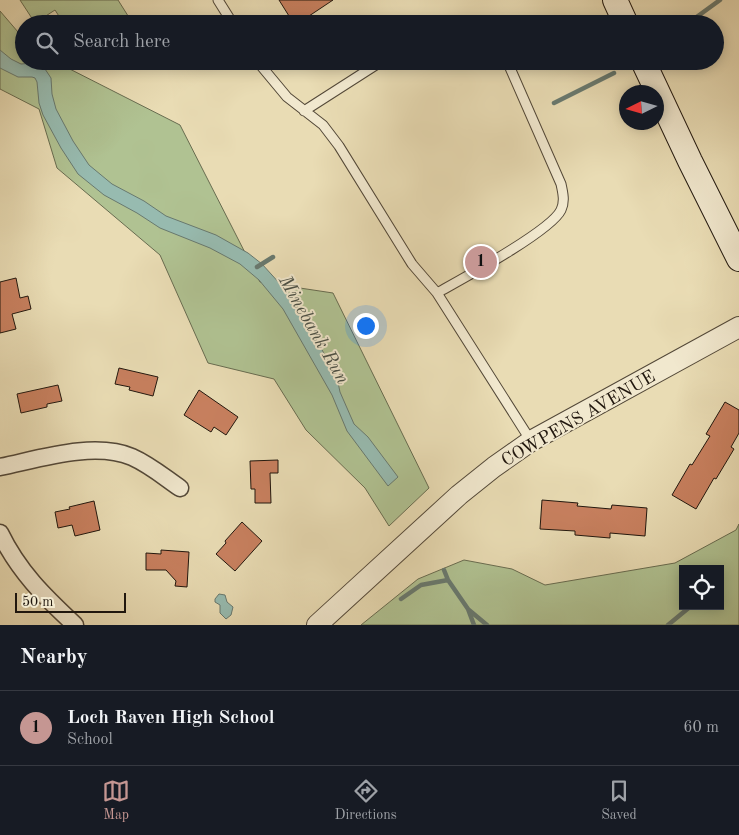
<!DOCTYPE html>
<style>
:root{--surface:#171b24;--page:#242831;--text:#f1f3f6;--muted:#9ea1a6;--line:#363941;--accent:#c59692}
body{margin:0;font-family:"Old Standard TT",serif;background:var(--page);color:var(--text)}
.controls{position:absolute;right:15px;bottom:15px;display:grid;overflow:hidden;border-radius:0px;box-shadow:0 2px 12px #0003}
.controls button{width:45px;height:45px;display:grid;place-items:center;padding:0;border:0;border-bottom:1px solid var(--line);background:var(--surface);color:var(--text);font:25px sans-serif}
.compass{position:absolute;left:619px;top:85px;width:45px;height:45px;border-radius:50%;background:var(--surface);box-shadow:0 2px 12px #0003;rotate:265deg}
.scale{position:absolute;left:15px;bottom:12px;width:111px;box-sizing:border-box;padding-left:5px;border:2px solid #21170e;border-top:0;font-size:14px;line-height:18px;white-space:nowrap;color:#21170e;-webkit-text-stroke:4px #f1e8ce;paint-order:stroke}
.you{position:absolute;left:365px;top:325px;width:18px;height:18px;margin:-12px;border:4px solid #fff;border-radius:50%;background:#1a73e8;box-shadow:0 0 0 8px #1a73e833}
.badge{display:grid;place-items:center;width:32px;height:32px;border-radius:50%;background:var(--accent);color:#111;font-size:16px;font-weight:700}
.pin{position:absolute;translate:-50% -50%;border:2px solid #fff;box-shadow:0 1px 5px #0006}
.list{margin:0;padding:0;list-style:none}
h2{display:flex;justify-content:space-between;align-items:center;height:65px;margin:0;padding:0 20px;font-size:21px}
h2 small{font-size:16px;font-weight:400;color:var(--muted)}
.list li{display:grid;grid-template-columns:32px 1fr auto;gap:15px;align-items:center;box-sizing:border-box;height:75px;padding:0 20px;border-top:1px solid var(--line)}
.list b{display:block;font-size:19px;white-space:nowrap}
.list p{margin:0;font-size:16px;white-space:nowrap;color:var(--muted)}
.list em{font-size:16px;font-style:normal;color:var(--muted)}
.icon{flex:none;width:28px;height:28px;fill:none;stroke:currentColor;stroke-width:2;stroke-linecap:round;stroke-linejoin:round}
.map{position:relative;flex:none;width:739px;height:625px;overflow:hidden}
.search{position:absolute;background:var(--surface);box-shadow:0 2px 12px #0003;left:15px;right:15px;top:15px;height:55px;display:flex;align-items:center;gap:12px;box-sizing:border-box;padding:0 18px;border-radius:28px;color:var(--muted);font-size:19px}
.sheet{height:140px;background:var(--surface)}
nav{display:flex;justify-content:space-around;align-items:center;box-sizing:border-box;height:70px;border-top:1px solid var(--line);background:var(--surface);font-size:14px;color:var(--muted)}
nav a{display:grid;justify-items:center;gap:2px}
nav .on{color:var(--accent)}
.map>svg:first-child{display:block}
</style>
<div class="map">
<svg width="739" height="625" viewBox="0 0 739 625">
<rect width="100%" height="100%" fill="#e9dcb4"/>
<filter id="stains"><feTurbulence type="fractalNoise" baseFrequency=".004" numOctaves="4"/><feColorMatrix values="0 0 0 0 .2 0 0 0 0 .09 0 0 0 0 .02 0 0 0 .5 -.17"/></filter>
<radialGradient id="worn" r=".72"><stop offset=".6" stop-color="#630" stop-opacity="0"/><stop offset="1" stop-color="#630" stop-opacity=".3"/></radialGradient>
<path fill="#b0c292" stroke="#686c50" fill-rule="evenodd" d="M20 0H118L130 19 122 24H64L55 10 35 23Z
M0 11 24 39V61H54L180 125 260 282 333 293 429 488 389 526 365 488 306 430 274 379 208 363 160 255 57 168 39 109 0 89Z
M739 524V625H361L418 579 464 560 512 569 545 585 675 563 736 530ZM683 569H720V606H683Z"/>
<path fill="#97bbb0" stroke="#68796f" d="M0 50 11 59 21 64 34 63 45 69 51 78 52 94 56 109 73 141 89 165 112 184 144 201 166 216 216 235 248 253 262 264 291 296 329 362 336 373 340 392 354 424 368 437 398 477 388 486 347 431 332 395 283 309 259 280 240 264 210 248 160 228 137 213 104 195 78 174 61 148 43 115 39 103 37 82 35 78 32 77H18L0 68Z
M219 594 225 595 227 602 233 607 231 615 226 619 220 613V605L215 602V599Z"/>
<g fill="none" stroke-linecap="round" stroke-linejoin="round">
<path stroke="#68796f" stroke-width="4.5" d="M687 24 720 0
M554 103 614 73
M257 267 273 257
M444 570 448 580 468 609 474 625
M401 599 421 585 448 580
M469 610 487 625
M668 625 691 606"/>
</g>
<path fill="#c8805f" stroke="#21170e" d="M279 0H333L297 24H294Z
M16 278 20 298 28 296 31 309 12 314 16 329 0 333V282Z
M119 368 158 377 153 396 129 390 130 387 115 384Z
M58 385 62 401 47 404V407L21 413 17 394Z
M199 390 238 417 226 435 214 427 211 432 184 415Z
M725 402 739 410V433L731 447 734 449 716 479 714 478 696 509 672 495 690 464 692 465 710 436 706 434Z
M278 460V473H270L271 503H255V489H251L250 461Z
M542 500 578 503 577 506 611 509 612 505 647 508 645 536 610 533V538L575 535V531L540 529Z
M94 501 100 530 75 536 72 525 58 528 55 512 70 509 69 507Z
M242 522 262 541 235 571 216 554 226 543 225 541Z
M161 550 189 552 187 587 175 586 176 581 166 570H146V553L161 554Z"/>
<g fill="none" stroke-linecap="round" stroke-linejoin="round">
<defs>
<path id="service" d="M218 0 233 24
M445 24 456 21 473 24
M257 61 287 97 323 125 339 146 412 264 437 293 531 441
M304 111 382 61
M437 293C462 279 551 231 561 210 565 202 563 193 561 184L507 61"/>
<path id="minor" d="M0 467C39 459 94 441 132 457 150 465 164 477 180 488
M0 533C19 572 44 596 75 625"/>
<path id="tertiary" d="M317 625 459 495 494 467 531 441 739 327"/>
<path id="secondary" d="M615 0 626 24
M643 61 690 161 739 259"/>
</defs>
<use href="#service" stroke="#534838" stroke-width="11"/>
<use href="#minor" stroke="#534838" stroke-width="19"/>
<use href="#tertiary" stroke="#534838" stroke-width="22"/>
<use href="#secondary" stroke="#21170e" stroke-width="26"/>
<use href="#service" stroke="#f1e8ce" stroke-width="9"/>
<use href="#minor" stroke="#f1e8ce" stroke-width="16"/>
<use href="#tertiary" stroke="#f1e8ce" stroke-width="20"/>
<use href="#secondary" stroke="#f1e8ce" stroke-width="24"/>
</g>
<g text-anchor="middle" stroke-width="4" stroke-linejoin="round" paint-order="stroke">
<g font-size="18" fill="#21170e" stroke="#f1e8ce">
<text transform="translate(578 418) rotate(-30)" y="6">COWPENS AVENUE</text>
</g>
<g font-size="19" font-style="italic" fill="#4a5047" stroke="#f1e8ce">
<text transform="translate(315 329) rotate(60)" y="7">Minebank Run</text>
</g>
</g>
<rect width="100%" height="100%" filter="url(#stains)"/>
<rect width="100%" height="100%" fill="url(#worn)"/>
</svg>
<div class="controls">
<button><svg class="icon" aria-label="locate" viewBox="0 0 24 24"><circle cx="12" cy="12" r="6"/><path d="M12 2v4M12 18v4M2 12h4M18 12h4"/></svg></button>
</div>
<svg class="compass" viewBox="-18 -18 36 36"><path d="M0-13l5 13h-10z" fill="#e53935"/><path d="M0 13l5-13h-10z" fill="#9ea1a6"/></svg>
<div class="scale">50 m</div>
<div class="you"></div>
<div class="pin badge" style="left:481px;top:262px">1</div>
<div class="search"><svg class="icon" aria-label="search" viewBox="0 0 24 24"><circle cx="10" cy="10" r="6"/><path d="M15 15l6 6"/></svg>Search here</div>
</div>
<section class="sheet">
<h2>Nearby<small></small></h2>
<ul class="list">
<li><span class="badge">1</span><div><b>Loch Raven High School</b><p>School</p></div><em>60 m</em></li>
</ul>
</section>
<nav>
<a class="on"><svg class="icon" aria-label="map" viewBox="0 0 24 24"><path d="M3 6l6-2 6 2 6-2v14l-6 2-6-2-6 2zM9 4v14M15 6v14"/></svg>Map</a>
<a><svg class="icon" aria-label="directions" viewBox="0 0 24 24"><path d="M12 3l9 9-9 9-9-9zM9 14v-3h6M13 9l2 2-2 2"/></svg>Directions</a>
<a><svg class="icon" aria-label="saved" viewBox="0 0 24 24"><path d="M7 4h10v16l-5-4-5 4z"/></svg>Saved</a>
</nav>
